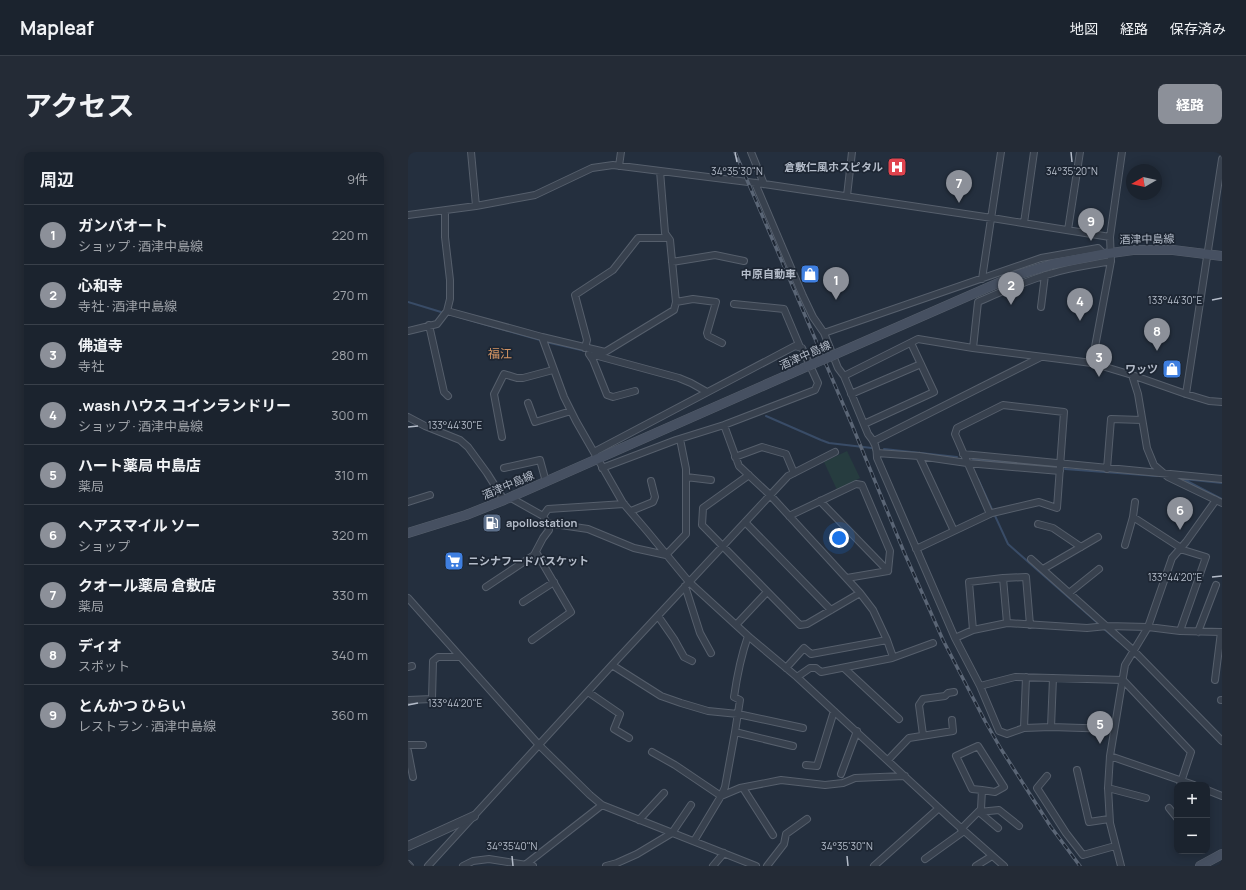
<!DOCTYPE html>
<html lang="ja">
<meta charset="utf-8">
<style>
:root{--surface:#1b232e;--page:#242b36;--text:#f1f3f6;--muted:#a0a4aa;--line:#39404a;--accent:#8c9099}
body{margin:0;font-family:Manrope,"Noto Sans JP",sans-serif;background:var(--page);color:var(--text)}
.controls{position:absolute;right:12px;bottom:12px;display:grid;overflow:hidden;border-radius:8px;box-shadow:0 2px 10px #0003}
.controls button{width:36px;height:36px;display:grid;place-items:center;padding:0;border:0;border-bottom:1px solid var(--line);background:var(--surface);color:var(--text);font:20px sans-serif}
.compass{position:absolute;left:718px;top:12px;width:36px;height:36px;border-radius:50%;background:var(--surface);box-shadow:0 2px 10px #0003;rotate:261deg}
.you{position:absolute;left:431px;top:386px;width:14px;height:14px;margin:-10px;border:3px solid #fff;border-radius:50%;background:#1a73e8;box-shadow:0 0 0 6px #1a73e833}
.badge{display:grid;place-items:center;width:26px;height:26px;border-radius:50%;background:var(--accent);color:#fff;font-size:13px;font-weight:700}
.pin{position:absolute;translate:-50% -33px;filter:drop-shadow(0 1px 2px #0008)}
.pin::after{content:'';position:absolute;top:21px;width:14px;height:12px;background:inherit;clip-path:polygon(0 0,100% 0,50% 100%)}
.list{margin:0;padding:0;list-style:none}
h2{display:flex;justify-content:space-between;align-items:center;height:52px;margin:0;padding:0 16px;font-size:17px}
h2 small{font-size:13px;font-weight:400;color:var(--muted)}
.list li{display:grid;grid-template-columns:26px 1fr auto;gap:12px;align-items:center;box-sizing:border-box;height:60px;padding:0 16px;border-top:1px solid var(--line)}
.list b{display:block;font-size:15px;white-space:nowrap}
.list p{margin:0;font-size:13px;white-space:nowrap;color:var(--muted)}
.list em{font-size:13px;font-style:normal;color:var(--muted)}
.map{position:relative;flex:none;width:814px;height:714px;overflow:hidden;border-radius:8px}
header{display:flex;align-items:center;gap:24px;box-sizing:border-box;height:56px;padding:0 20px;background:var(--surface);border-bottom:1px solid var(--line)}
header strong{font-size:19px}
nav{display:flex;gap:22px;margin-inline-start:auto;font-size:14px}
.intro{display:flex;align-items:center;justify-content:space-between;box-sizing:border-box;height:96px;padding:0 24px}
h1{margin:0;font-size:28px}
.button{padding:10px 18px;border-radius:8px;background:var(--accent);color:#fff;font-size:14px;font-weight:700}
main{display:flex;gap:24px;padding:0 24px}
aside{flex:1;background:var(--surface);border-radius:8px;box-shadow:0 2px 10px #0003}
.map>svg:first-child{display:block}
</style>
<header>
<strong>Mapleaf</strong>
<nav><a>地図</a><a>経路</a><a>保存済み</a></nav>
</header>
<div class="intro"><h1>アクセス</h1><a class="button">経路</a></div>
<main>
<aside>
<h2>周辺<small>9件</small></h2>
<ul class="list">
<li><span class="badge">1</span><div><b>ガンバオート</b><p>ショップ · 酒津中島線</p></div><em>220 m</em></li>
<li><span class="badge">2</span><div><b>心和寺</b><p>寺社 · 酒津中島線</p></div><em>270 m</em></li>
<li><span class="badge">3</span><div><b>佛道寺</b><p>寺社</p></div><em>280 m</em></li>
<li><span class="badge">4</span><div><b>.wash ハウス コインランドリー</b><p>ショップ · 酒津中島線</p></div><em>300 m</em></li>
<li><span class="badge">5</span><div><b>ハート薬局 中島店</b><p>薬局</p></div><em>310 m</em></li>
<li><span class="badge">6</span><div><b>ヘアスマイル ソー</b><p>ショップ</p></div><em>320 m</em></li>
<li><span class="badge">7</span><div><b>クオール薬局 倉敷店</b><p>薬局</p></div><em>330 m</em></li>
<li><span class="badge">8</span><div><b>ディオ</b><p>スポット</p></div><em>340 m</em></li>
<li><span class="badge">9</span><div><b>とんかつ ひらい</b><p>レストラン · 酒津中島線</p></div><em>360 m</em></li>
</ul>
</aside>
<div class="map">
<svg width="814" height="714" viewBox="0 0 814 714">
<rect width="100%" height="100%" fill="#242f3e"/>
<path fill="#263c3f" d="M439 299 452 326 429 338 416 310Z"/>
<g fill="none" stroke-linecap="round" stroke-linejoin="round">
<path stroke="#394c67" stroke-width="2" d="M0 150 33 160
M51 165 132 188
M138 190 182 200
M358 264 413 288 421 291 464 296
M476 297 549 305
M565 307 634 314
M657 317 749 324
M570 327 600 392 692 473
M776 327 777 328 814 347
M776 327 814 331
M695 476 710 489"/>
<defs>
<path id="minor" d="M63 0 68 54
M343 0 356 32
M211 14 213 0
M347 31 395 144 405 165 416 181 430 216 436 224 510 187 565 196 684 211 724 223 778 242 801 249 814 250
M439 44 444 0
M0 63 68 54 127 43 184 16 205 13 356 32 584 66 702 85
M616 71 626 0
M660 78 672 0
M264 110 307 103 336 109
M574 127 593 0
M268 150 285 147 308 150 299 181 300 184 314 191
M326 152 376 157 392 195
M633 155 637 123
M39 159 134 185 197 200 266 158 268 150 262 88 257 81 252 19
M21 173 36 240 40 244
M0 179 29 172 39 159 42 147V128L37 85V59
M416 181 633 106 690 96 696 102
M134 185 156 245 168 269 215 351 239 379 281 430 340 484 389 525 545 669 596 714
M177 196 179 188 167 143 205 118 230 86H260
M565 196 570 150C595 139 619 128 645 121 664 115 684 113 703 109
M181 202 185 208 199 243 205 245 227 239
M182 203 190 204 271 226 283 231 299 240
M684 211 703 109 702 85 714 0
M724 223 730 242 739 296 746 313 760 325 814 351
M436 224 460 282C467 290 469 296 469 306L547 486 572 534 591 579 599 582 616 576 643 575 706 577
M443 242 513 212
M778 242 814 7
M120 251 127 270 163 259
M0 265 17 274 52 288 60 295 79 321 96 348
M456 272 526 240 503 191
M316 273 331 314 362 343 452 441 399 472 392 473 294 373 295 356 341 323
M94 285 86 242 96 222 109 226H115L145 218
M466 289 633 205
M186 300 387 194 394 196 410 231 407 238 316 273 268 288 194 316
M469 301 511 304 559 311 652 319
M555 302 814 327
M511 304 546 379
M327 305 354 295 378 302 386 321
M96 316 132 308 138 330
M699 317 703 267 734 268
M278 325 303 328
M412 349 480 419
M0 350 22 343
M223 359 245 350 247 345 243 329
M135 364 140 357 216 352
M381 364 448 332 454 333 482 399 480 419 439 426
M725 365 727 350
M337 370 423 458
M139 371 180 377 226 396 258 403
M630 372 645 376 673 395
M717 393 725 365 773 396
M508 397 584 361 631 350 649 356 656 260 595 253 549 276 547 282 582 362
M258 403 278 382V317L272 287
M623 407 726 499 814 589
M635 417 690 385
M595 426 618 425 622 473
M277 434 292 481 303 501
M78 435 126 403 135 386 141 378 139 371 135 364 103 346
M661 441 691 417
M0 446 131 593 182 643 194 653 348 714
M115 450 146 430
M250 464 266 487 276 505 284 509
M328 473 359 440
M565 478 561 430 595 426 599 471
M772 479 798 405 772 397
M790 480 808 433
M547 486 565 478 599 471 679 476 699 474 740 475 772 479 814 480
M124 488 163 460 128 400
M479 488 485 505
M204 513 253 544 273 551 300 559 330 562 395 576
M0 515 4 514
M378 516 396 496 403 502 479 488 465 458 452 441
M436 516 491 567
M389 525 402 516H408L413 520 484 506 525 491
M807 528 813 480
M572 534 607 525 715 528 783 600 772 633
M180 540 212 562 206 577 221 586
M0 548 24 547 25 509 30 505H52
M813 548H814
M643 575 645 526
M616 576 618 525
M327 580 385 594
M515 583 511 553 515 547 537 544 540 541 546 540
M0 593H15
M0 599 5 625
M244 600 267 613 313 644 332 636 373 628 417 633 435 631 447 626 497 624
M702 604 786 633
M480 608 501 586 545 579 544 568
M398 613 409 614 426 559
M669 618 681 670 701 667
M433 622 449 579
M639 624 629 636 658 681 675 703 707 694
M335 636 365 683
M700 636 738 646
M799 638 814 644
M761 656 769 666
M571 660 591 658 611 674
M571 660 590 676
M231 668 256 641
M553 677 573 657 574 638 587 640 596 635 570 594 548 604 564 637 574 638
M286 689 313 644 317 635 327 580 332 548 326 545C329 524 333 504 340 484
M517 707 556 679
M0 712 2 714
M117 713 194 653
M20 714 204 513 380 324 427 300
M55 714 65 709 81 707 125 714
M198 714 209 711 229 702 264 681 283 653
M305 714 316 701
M359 714 376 692 378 682 399 667
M466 714 531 656
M568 714 584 704
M713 714 702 671 700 636 702 604 717 513 740 475 764 406 778 390 808 348"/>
<path id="tertiary" d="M0 694 66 664"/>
<path id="secondary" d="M428 202 606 124 645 112 696 102 725 98H765L814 104
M0 381 58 363 96 348 400 214
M792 714 814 702"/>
</defs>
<use href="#minor" stroke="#565f6c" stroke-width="8"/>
<use href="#tertiary" stroke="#565f6c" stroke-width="10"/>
<use href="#secondary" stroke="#565f6c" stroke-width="10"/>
<use href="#minor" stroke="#38414e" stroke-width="6"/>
<use href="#tertiary" stroke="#38414e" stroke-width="8"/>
<use href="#secondary" stroke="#465061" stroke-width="9"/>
<defs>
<path id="rail" d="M327 0 444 273 496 400 535 488 577 569 593 597 643 675 672 714"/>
</defs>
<use href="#rail" stroke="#5a6575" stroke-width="3.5"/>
<use href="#rail" stroke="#1d2633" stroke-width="2" stroke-dasharray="6" stroke-linecap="butt"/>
<defs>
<path id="secondary-bridge" d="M400 214 428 202"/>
</defs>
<use href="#secondary-bridge" stroke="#565f6c" stroke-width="10" stroke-linecap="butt"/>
<use href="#secondary-bridge" stroke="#465061" stroke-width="9"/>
</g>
<path fill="none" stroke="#b4bcc9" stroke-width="1.5" d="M327 0 329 10M663 0 664 10M804 148 814 146M0 275 10 274M804 425 814 424M0 553 10 551M104 704 105 714M439 704 440 714"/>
<defs>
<symbol id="hospital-square" viewBox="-11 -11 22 22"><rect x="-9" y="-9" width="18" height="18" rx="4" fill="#e0444e" stroke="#1d2633"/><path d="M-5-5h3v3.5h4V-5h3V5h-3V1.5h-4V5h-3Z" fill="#fff"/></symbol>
<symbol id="shop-square" viewBox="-11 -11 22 22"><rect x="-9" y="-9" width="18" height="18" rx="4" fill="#3f7fe0" stroke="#1d2633"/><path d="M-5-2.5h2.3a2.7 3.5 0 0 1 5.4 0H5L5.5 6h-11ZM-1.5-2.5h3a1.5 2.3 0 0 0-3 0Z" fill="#fff"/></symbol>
<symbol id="fuel-square" viewBox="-11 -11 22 22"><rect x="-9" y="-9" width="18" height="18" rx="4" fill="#5c6f8a" stroke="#1d2633"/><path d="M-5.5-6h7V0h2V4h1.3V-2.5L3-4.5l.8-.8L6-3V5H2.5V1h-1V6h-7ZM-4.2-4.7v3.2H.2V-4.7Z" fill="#fff"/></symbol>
<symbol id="supermarket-square" viewBox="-11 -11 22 22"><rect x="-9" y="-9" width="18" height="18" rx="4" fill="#3f7fe0" stroke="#1d2633"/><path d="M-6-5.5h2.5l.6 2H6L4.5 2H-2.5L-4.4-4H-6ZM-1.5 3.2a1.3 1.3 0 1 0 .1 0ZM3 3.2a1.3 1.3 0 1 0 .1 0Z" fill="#fff"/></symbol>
</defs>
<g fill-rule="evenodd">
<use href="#hospital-square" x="478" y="4" width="22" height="22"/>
<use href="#shop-square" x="391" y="111" width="22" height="22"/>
<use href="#shop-square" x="753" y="206" width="22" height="22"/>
<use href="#fuel-square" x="73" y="360" width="22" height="22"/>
<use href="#supermarket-square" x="35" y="398" width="22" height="22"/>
</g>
<g text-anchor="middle" stroke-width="3.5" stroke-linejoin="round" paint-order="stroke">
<g font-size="11" font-weight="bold" fill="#b4bcc9" stroke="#1d2633" text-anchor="end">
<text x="475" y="19">倉敷仁風ホスピタル</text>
<text x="388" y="126">中原自動車</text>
<text x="750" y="221">ワッツ</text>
<text x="98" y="375" text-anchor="start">apollostation</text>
<text x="60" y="413" text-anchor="start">ニシナフードバスケット</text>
</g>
<g font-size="11" fill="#b4bcc9" stroke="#1d2633">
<text transform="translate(739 87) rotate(-1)" y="4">酒津中島線</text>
<text transform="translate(397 203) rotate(-24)" y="4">酒津中島線</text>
<text transform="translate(100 333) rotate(-23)" y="4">酒津中島線</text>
</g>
<g font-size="12" fill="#d59563" stroke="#1d2633">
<text x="92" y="206">福江</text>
</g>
</g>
<g font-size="10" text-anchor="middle" fill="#b4bcc9" stroke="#1d2633" stroke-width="3.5" stroke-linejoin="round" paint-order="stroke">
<text x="329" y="23">34°35'30"N</text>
<text x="664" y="23">34°35'20"N</text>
<text x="767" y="152">133°44'30"E</text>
<text x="47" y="277">133°44'30"E</text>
<text x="767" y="429">133°44'20"E</text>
<text x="47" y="555">133°44'20"E</text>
<text x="104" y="698">34°35'40"N</text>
<text x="439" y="698">34°35'30"N</text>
</g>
</svg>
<div class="controls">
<button>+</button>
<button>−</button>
</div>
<svg class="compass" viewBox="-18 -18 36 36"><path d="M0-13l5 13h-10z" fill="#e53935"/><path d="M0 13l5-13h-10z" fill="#a0a4aa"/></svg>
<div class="you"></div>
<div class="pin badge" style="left:428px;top:148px">1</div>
<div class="pin badge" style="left:603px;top:153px">2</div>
<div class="pin badge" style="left:691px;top:225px">3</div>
<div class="pin badge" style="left:672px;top:169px">4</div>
<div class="pin badge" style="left:692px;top:592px">5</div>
<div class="pin badge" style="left:772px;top:378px">6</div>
<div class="pin badge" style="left:551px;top:51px">7</div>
<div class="pin badge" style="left:749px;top:199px">8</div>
<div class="pin badge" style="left:683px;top:89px">9</div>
</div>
</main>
